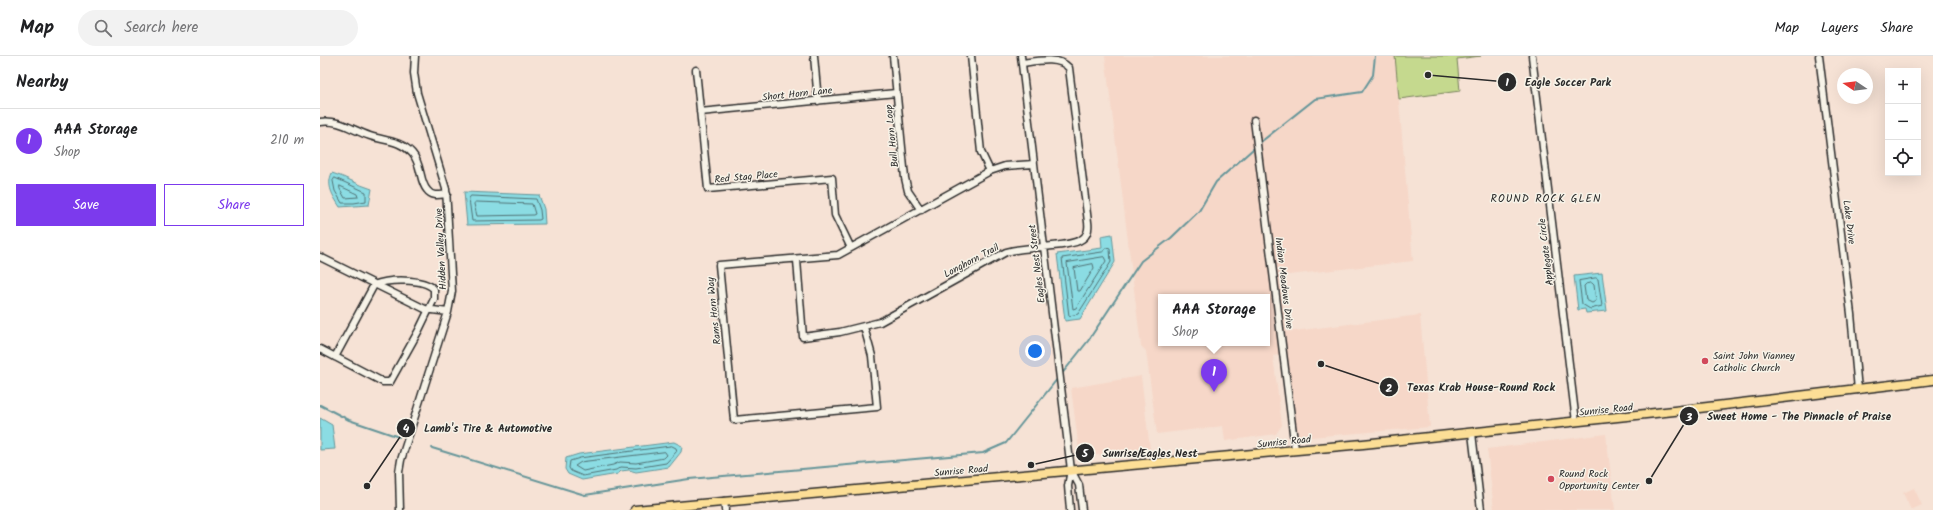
<!DOCTYPE html>
<meta charset="utf-8">
<style>
:root{--surface:#fff;--page:#f2f2f2;--text:#202124;--muted:#757577;--line:#e0e0e0;--accent:#7c3aed}
body{margin:0;font-family:Kalam,sans-serif;background:var(--page);color:var(--text)}
.controls{position:absolute;right:12px;top:12px;display:grid;overflow:hidden;border-radius:0px;box-shadow:0 4px 16px #0002}
.controls button{width:36px;height:36px;display:grid;place-items:center;padding:0;border:0;border-bottom:1px solid var(--line);background:var(--surface);color:var(--text);font:20px sans-serif}
.compass{position:absolute;left:1517px;top:12px;width:36px;height:36px;border-radius:50%;background:var(--surface);box-shadow:0 4px 16px #0002;rotate:283deg}
.you{position:absolute;left:715px;top:295px;width:14px;height:14px;margin:-10px;border:3px solid #fff;border-radius:50%;background:#1a73e8;box-shadow:0 0 0 6px #1a73e833}
.badge{display:grid;place-items:center;width:26px;height:26px;border-radius:50%;background:var(--accent);color:#fff;font-size:13px;font-weight:700}
.pin{position:absolute;translate:-50% -33px;filter:drop-shadow(0 1px 2px #0008)}
.pin::after{content:'';position:absolute;top:21px;width:14px;height:12px;background:inherit;clip-path:polygon(0 0,100% 0,50% 100%)}
.popup{position:absolute;left:838px;top:238px;width:112px;height:52px;box-sizing:border-box;display:grid;place-content:center;border-radius:0px;background:var(--surface);filter:drop-shadow(0 1px 3px #0005);font-size:13px;white-space:nowrap;color:var(--muted)}
.popup b{font-size:15px;color:var(--text)}
.popup::after{content:'';position:absolute;left:50%;top:100%;margin-left:-8px;border:8px solid transparent;border-top-color:var(--surface)}
.list{margin:0;padding:0;list-style:none}
h2{display:flex;justify-content:space-between;align-items:center;height:52px;margin:0;padding:0 16px;font-size:17px}
h2 small{font-size:13px;font-weight:400;color:var(--muted)}
.list li{display:grid;grid-template-columns:26px 1fr auto;gap:12px;align-items:center;box-sizing:border-box;height:64px;padding:0 16px;border-top:1px solid var(--line)}
.list b{display:block;font-size:15px;white-space:nowrap}
.list p{margin:0;font-size:13px;white-space:nowrap;color:var(--muted)}
.list em{font-size:13px;font-style:normal;color:var(--muted)}
.actions{display:flex;gap:8px;padding:12px 16px}
.actions a{flex:1;padding:9px 0;border:1px solid var(--accent);border-radius:0px;text-align:center;font-size:14px;color:var(--accent)}
.actions .main{background:var(--accent);color:#fff}
.icon{flex:none;width:22px;height:22px;fill:none;stroke:currentColor;stroke-width:2;stroke-linecap:round;stroke-linejoin:round}
.map{position:relative;flex:none;width:1613px;height:454px;overflow:hidden}
header{display:flex;align-items:center;gap:24px;box-sizing:border-box;height:56px;padding:0 20px;background:var(--surface);border-bottom:1px solid var(--line)}
header strong{font-size:19px}
nav{display:flex;gap:22px;margin-inline-start:auto;font-size:14px}
.search{width:280px;height:36px;background:var(--page);display:flex;align-items:center;gap:10px;box-sizing:border-box;padding:0 14px;border-radius:22px;color:var(--muted);font-size:15px}
main{display:flex}
aside{flex:1;background:var(--surface)}
.map>svg:first-child{display:block}
</style>
<header>
<strong>Map</strong>
<div class="search"><svg class="icon" aria-label="search" viewBox="0 0 24 24"><circle cx="10" cy="10" r="6"/><path d="M15 15l6 6"/></svg>Search here</div>
<nav><a>Map</a><a>Layers</a><a>Share</a></nav>
</header>
<main>
<aside>
<h2>Nearby<small></small></h2>
<ul class="list">
<li><span class="badge">1</span><div><b>AAA Storage</b><p>Shop</p></div><em>210 m</em></li>
</ul>
<div class="actions"><a class="main">Save</a><a>Share</a></div>
</aside>
<div class="map">
<svg width="1613" height="454" viewBox="0 0 1613 454">
<rect width="100%" height="100%" fill="#f6e2d5"/>
<filter id="ink" filterUnits="userSpaceOnUse"><feTurbulence type="fractalNoise" baseFrequency=".025" numOctaves="2"/><feDisplacementMap in="SourceGraphic" scale="8" xChannelSelector="R" yChannelSelector="G"/><feConvolveMatrix kernelMatrix="1 2 1 2 8 2 1 2 1" color-interpolation-filters="sRGB"/></filter>
<g filter="url(#ink)">
<path fill="#f6d7c8" fill-rule="evenodd" d="M785 0H1075L1093 205 960 220 966 276 1100 259 1110 371 978 382 967 297 953 300 962 369 956 378 905 385 903 370 837 378 826 295 821 290ZM841 241H947V287H841Z
M821 320 830 393 767 400 759 394 751 332Z
M1286 378 1295 454H1174L1167 393Z
M1594 432 1602 449 1591 454 1583 437Z"/>
<path fill="#c5d98e" stroke="#78825c" d="M1075 0H1161L1137 3 1140 35 1079 43Z"/>
<path fill="#8bdce3" stroke="#659599" d="M12 117C26 121 38 129 52 133L49 149 20 151C13 140 6 130 12 117Z
M144 136 219 139 224 153 225 168 147 169Z
M792 178 795 206 760 263 745 265 737 198 782 192 781 180Z
M1282 217 1287 255 1266 257 1265 253 1258 254 1254 220Z
M0 362 12 369 15 393 0 394Z
M354 386 362 390 361 396 349 411 316 416 309 414 301 415 298 418 262 424 248 418 245 413 246 402 259 398Z"/>
<g fill="none" stroke-linecap="round" stroke-linejoin="round">
<path stroke="#517275" stroke-width="1" d="M15 122 46 136V145L34 147H22L15 135 13 125Z
M20 130 37 138 38 141 25 142 20 133Z
M151 140 216 143 220 154 221 163 219 164 152 165 149 143Z
M156 146 212 148 215 158 213 159 157 160 154 148Z
M787 192 790 193 791 206 758 258 749 260 742 202 782 196Z
M784 201 786 205 756 252 753 253 747 207Z
M773 208 774 212 760 235H757L754 212Z
M1276 222 1278 223 1282 250 1270 253 1262 248 1259 225Z
M1272 227 1274 229 1276 245 1272 247 1266 244 1264 230 1266 228Z
M352 390 356 392 357 395 346 407 316 412 301 411 296 414 263 420 251 415 249 412 250 405 260 402Z
M345 396 347 399 344 402 316 407 300 406 293 409 263 415 255 410 261 406Z"/>
<path stroke="#659599" stroke-width="2" d="M741 319 768 285 821 205 851 182 879 155 896 126 942 85 995 43 1042 36 1053 19 1055 0
M0 349 29 364 79 381
M112 392 265 439 369 423 663 397 686 387 738 322"/>
<defs>
<path id="minor" d="M494 0 498 45
M573 0 585 122 588 135 601 154
M651 0 661 96 670 115
M701 0 751 414 748 430 750 454
M1212 0 1256 366
M1499 0 1531 258 1538 334
M376 14 388 133 512 122 515 159 531 192
M380 56 576 37
M934 64 975 393
M0 66C19 63 32 74 50 80 65 85 80 84 92 97 102 108 99 125 107 134 112 141 119 139 127 138
M0 201 105 253 128 256
M477 204 483 281 520 276 560 266 686 196C705 190 750 192 762 183 768 179 769 173 768 166L749 12C739 0 717 5 702 7
M544 271 552 300 557 351 414 364 399 209 518 199 670 115 685 110 714 108
M0 293 63 326H70L99 274 114 243V233C103 222 68 223 54 229L15 301
M1152 377 1161 454
M751 414 759 429 762 454
M404 445 405 454
M80 454 79 416 81 404 128 256 132 235 126 133 97 37 94 17 95 0"/>
<path id="major" d="M315 454 1043 388 1354 355 1613 324"/>
</defs>
<use href="#minor" stroke="#2b2b2b" stroke-width="9"/>
<use href="#major" stroke="#2b2b2b" stroke-width="11"/>
<use href="#minor" stroke="#f7f3e8" stroke-width="6"/>
<use href="#major" stroke="#fcde96" stroke-width="8"/>
</g>
</g>
<g fill="#d1495b" stroke="#f7f3e8" stroke-width="1.5">
<circle cx="1385" cy="305" r="4"/>
<circle cx="1231" cy="423" r="4"/>
</g>
<g text-anchor="middle" stroke-width="3" stroke-linejoin="round" paint-order="stroke">
<g font-size="10" fill="#2b2b2b" stroke="#f7f3e8">
<text transform="translate(477 37) rotate(-6)" y="4">Short Horn Lane</text>
<text transform="translate(571 80) rotate(-96)" y="4">Bull Horn Loop</text>
<text transform="translate(426 120) rotate(-5)" y="4">Red Stag Place</text>
<text transform="translate(1530 166) rotate(83)" y="4">Lake Drive</text>
<text transform="translate(120 193) rotate(-93)" y="4">Hidden Valley Drive</text>
<text transform="translate(1225 196) rotate(-97)" y="4">Applegate Circle</text>
<text transform="translate(651 204) rotate(-28)" y="4">Longhorn Trail</text>
<text transform="translate(716 208) rotate(-97)" y="4">Eagles Nest Street</text>
<text transform="translate(965 227) rotate(83)" y="4">Indian Meadows Drive</text>
<text transform="translate(393 255) rotate(-96)" y="4">Rams Horn Way</text>
<text transform="translate(1286 353) rotate(-6)" y="4">Sunrise Road</text>
<text transform="translate(964 385) rotate(-6)" y="4">Sunrise Road</text>
<text transform="translate(641 414) rotate(-5)" y="4">Sunrise Road</text>
</g>
<g font-size="10" fill="#2b2b2b" stroke="#f7f3e8" text-anchor="start">
<text x="1393" y="303">Saint John Vianney<tspan x="1393" dy="12">Catholic Church</tspan></text>
<text x="1239" y="421">Round Rock<tspan x="1239" dy="12">Opportunity Center</tspan></text>
</g>
<g font-size="11" letter-spacing="1" fill="#2b2b2b" stroke="#f7f3e8">
<text x="1226" y="146">ROUND ROCK GLEN</text>
</g>
</g>
<path fill="none" stroke="#2b2b2b" stroke-width="1.5" d="M1108 19L1187 26M1001 308L1069 331M1329 425L1369 360M47 430L86 372M711 409L765 397"/>
<g fill="#2b2b2b" stroke="#f7f3e8" stroke-width="1.5">
<circle cx="1108" cy="19" r="4"/>
<circle cx="1001" cy="308" r="4"/>
<circle cx="1329" cy="425" r="4"/>
<circle cx="47" cy="430" r="4"/>
<circle cx="711" cy="409" r="4"/>
<circle cx="1187" cy="26" r="10"/>
<circle cx="1069" cy="331" r="10"/>
<circle cx="1369" cy="360" r="10"/>
<circle cx="86" cy="372" r="10"/>
<circle cx="765" cy="397" r="10"/>
</g>
<g font-size="12" text-anchor="middle" font-weight="bold" fill="#fff">
<text x="1187" y="30">1</text>
<text x="1069" y="336">2</text>
<text x="1369" y="365">3</text>
<text x="86" y="376">4</text>
<text x="765" y="401">5</text>
</g>
<g font-size="11" text-anchor="middle" font-weight="bold" fill="#2b2b2b" stroke="#f7f3e8" stroke-width="3" stroke-linejoin="round" paint-order="stroke">
<text x="1248" y="30">Eagle Soccer Park</text>
<text x="1161" y="335">Texas Krab House-Round Rock</text>
<text x="1479" y="364">Sweet Home - The Pinnacle of Praise</text>
<text x="168" y="376">Lamb's Tire &amp; Automotive</text>
<text x="830" y="401">Sunrise/Eagles Nest</text>
</g>
</svg>
<div class="controls">
<button>+</button>
<button>−</button>
<button><svg class="icon" aria-label="locate" viewBox="0 0 24 24"><circle cx="12" cy="12" r="6"/><path d="M12 2v4M12 18v4M2 12h4M18 12h4"/></svg></button>
</div>
<svg class="compass" viewBox="-18 -18 36 36"><path d="M0-13l5 13h-10z" fill="#e53935"/><path d="M0 13l5-13h-10z" fill="#757577"/></svg>
<div class="you"></div>
<div class="pin badge" style="left:894px;top:336px">1</div>
<div class="popup"><b>AAA Storage</b>Shop</div>
</div>
</main>
